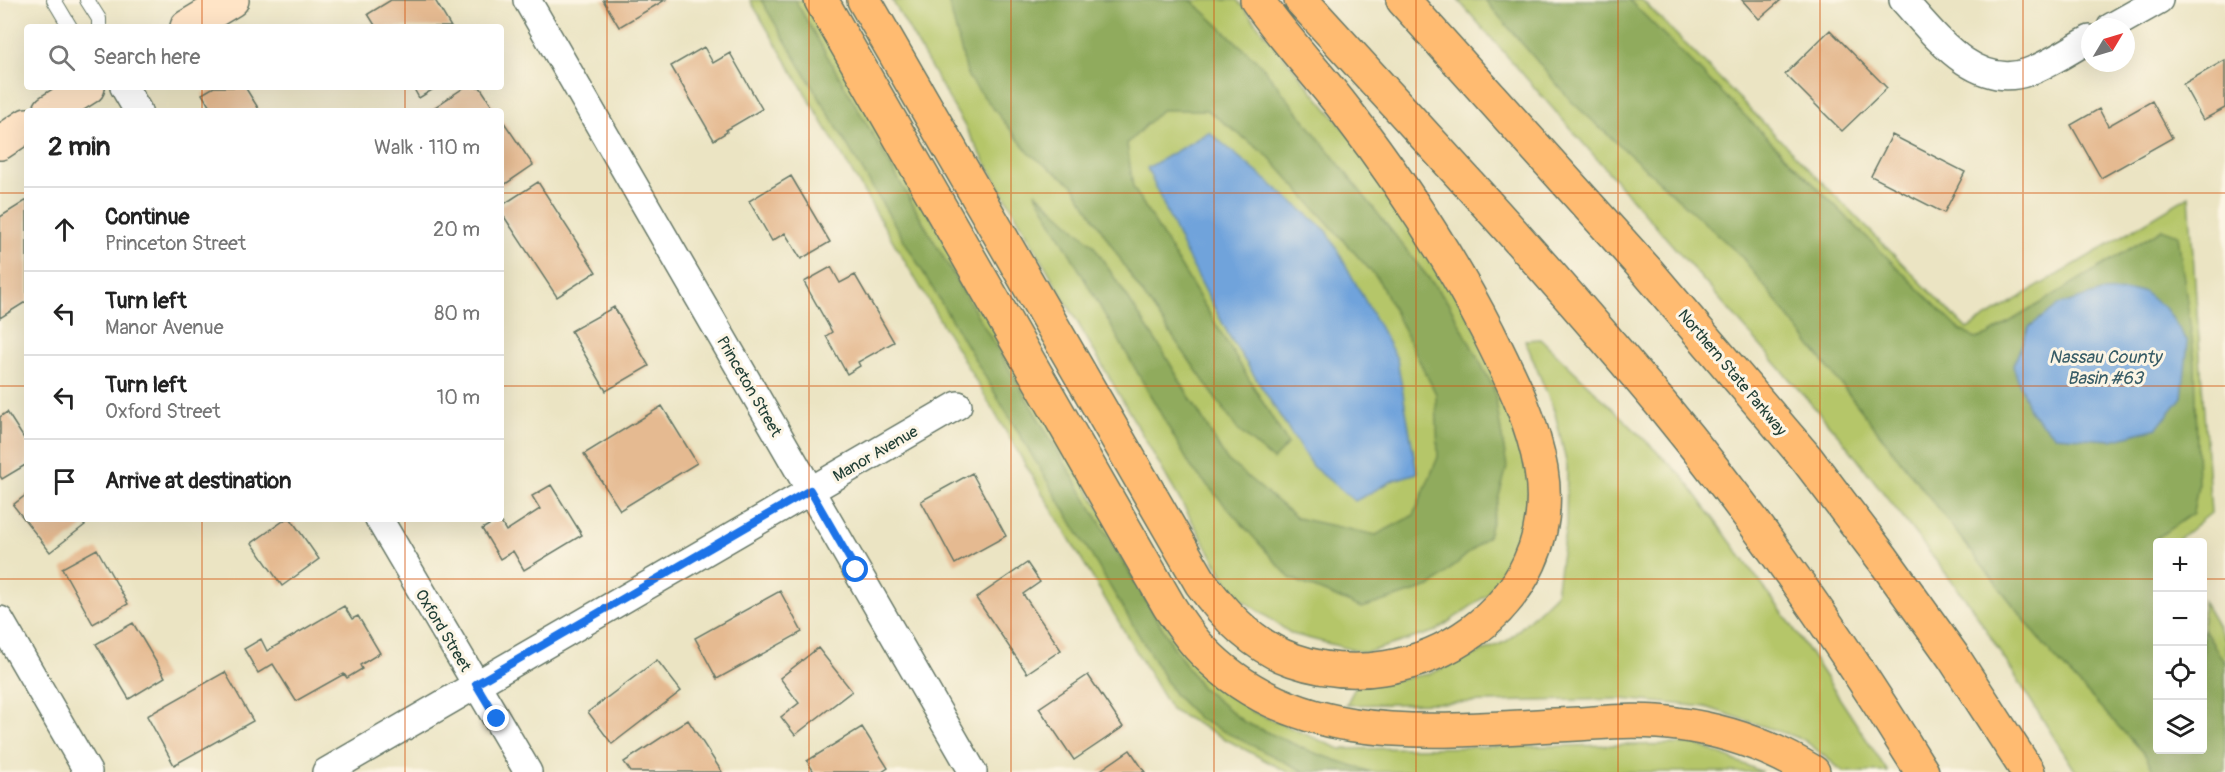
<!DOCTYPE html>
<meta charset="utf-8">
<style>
:root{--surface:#fff;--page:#f6f6f6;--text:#222;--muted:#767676;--line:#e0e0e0}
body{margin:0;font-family:Pangolin,sans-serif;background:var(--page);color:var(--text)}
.controls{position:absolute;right:18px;bottom:18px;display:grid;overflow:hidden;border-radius:6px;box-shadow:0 6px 24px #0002}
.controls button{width:54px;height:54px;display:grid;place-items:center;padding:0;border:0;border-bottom:2px solid var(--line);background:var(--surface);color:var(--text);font:30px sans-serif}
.compass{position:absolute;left:2081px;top:18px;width:54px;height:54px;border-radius:50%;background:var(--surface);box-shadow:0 6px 24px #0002;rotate:52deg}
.stop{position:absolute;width:18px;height:18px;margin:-14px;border:4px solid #1a73e8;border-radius:50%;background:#fff}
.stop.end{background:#1a73e8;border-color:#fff;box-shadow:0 2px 6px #0008}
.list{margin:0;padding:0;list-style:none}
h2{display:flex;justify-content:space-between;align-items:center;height:78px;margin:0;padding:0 24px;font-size:26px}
h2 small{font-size:20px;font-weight:400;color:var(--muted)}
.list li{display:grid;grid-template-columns:39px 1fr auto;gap:18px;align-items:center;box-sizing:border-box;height:84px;padding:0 24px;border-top:2px solid var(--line)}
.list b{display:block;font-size:22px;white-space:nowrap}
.list p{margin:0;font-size:20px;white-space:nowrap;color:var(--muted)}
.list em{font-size:20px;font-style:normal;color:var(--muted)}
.icon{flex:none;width:33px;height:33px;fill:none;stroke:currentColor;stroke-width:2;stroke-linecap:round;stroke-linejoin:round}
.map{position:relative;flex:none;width:2225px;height:772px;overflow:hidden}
.search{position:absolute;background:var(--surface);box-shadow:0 6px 24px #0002;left:24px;top:24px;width:480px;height:66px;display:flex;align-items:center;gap:15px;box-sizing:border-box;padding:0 21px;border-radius:6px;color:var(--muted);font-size:22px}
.panel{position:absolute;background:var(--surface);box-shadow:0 6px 24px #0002;left:24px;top:108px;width:480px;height:414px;border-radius:6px}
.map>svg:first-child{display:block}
</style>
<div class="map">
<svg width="2225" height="772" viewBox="0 0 2225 772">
<rect width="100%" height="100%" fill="#fcf5e5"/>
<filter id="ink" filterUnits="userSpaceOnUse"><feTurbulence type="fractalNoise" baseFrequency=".0167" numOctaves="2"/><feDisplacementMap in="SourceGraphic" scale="12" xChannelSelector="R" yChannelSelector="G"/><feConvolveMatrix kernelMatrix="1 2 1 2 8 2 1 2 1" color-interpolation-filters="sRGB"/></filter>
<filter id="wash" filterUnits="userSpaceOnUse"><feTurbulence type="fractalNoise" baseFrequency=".008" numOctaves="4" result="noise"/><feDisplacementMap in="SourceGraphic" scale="24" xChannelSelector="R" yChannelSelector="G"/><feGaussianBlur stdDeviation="1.35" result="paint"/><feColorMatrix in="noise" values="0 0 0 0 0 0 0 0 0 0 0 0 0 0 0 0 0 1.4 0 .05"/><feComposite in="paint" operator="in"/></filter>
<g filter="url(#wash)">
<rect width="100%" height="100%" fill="#ebe4c3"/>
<path fill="#b5c669" stroke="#6a824e" stroke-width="1.5" d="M750 0H805L1178 644 1249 710 1340 749 1696 744 1762 772H1287L1171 710Z
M892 0H1237L1355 142 1439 258 1501 378 1532 474 1519 549 1491 592 1436 631 1365 653 1292 634 1234 594Z
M1458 0H1642L1967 329 2189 196 2211 513 2175 542H2158V750H2202L2203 601 2225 639V772H2076L1971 606 1841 438Z
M1541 339 1683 477 1790 623 1888 772H1844L1804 740 1706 707 1622 699 1346 705 1356 686 1429 674 1507 641 1556 594 1566 525 1567 466 1555 413 1525 340Z"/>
<path fill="#90ab5d" stroke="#587448" stroke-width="1.5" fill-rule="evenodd" d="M761 0H795L957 281 1173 646 1201 687 1244 722 1312 752 1371 772H1305L1199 719 1174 694Z
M948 0H1191L1261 65 1449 304 1494 389 1507 467 1488 536 1430 587 1362 608 1290 578 1191 467 1035 192 1093 245 1162 350 1226 459 1297 518 1376 535 1414 515 1438 457 1436 394 1378 279 1269 157 1207 110H1161L1127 144 1133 187 1288 444 1273 460 1238 430 1138 287 1073 185 1030 154 968 77Z
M1485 0H1629L1960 330 1976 339 1988 335 2162 229 2178 235 2195 361 2198 485 2193 513 2157 538 2158 750H2202L2203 628 2225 663V772H2154L2145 755 2052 655 1741 256 1572 102ZM2059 305 2013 366 2029 327Z"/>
<path fill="#6fa3db" stroke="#477088" stroke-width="1.5" d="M1209 132 1327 231 1397 359 1417 473 1394 480 1355 501 1312 466 1231 339 1184 250 1147 168Z
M2142 291 2166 309 2188 342 2182 397 2157 428 2112 440 2055 436 2030 412 2013 366 2029 327 2059 305 2101 292Z"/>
<g id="blocks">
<path fill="#e5ba91" d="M391 0H435L451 27H376L368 14Z
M603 0H665L619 27Z
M1742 0H1781L1759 19Z
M1830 30 1887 88 1842 131 1785 74Z
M704 47 713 63 730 53 762 109 726 130 727 132 714 140 671 66Z
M2225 60V108L2203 120 2183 84Z
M214 87H245L260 111H212L202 94Z
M413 87H437L419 98Z
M465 87H480L496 111H429Z
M2152 101 2172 138 2101 178 2071 125 2099 109 2108 126Z
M501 118 533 165 501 187Z
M1892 135 1965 172 1944 213 1871 176Z
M791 176 830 242 801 259 785 233 772 241 749 201Z
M538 182 596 272 557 297 501 212V206Z
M27 200V301L0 318V217Z
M831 267 840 283 855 275 894 342 858 362 860 366 847 374 826 336 832 332 804 282Z
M614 307 649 366 606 391 571 331Z
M662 406 697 463 620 510 584 454Z
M7 412 27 443V464L2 479 0 476V417Z
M972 473 1006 536 955 564 921 501Z
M551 485 582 535 524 570 513 551 500 559 482 529 499 519 506 531 540 509 532 496Z
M27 494V519H80L85 525 50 552 13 505Z
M286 519H291L319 559 282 586 252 543Z
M97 549 128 604 93 624 62 568Z
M1027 563 1040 582 1023 594 1061 650 1027 673 976 598Z
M780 591 802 632 717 679 695 638Z
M344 606 352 619 358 616 380 653 360 665 362 669 347 678 344 674 296 701 273 664 258 673 244 649 261 639 267 651Z
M133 623 165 677 129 699 96 644Z
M818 648 852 691 795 735 781 717 799 703 780 678Z
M657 660 681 691 612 744 588 712Z
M225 672 253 721 174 765 147 716Z
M1088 675 1123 727 1074 760 1039 708Z
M688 720 722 772H631L624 762Z
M862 727 888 768 882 772H814L807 761Z
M1130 750 1145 772H1098Z"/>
</g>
</g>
<g filter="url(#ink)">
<use href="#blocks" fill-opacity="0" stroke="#676" stroke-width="1.5"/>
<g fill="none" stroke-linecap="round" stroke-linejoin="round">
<defs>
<path id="lane" d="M54 0 70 27
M87 0 99 19V27"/>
<path id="street" d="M527 0 973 772
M1903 0C1934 34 1975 91 2028 72 2050 64 2070 50 2090 39
M2111 27 2159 0
M124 87 138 111
M379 519 528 772
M0 620 88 772
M326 772 958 405"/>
<path id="secondary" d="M187 27 232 0
M50 111 88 87
M0 143 27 125"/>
<path id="highway" d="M821 0 1169 606C1179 621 1189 637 1202 650 1301 754 1447 729 1577 724 1610 722 1644 719 1677 724 1725 730 1772 747 1813 772
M864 0 1201 583C1224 615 1255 647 1293 660 1416 703 1564 605 1541 470 1533 421 1510 376 1488 332 1448 254 1399 180 1346 111 1317 73 1284 39 1257 0
M1301 0C1424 135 1549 269 1666 410 1760 524 1845 646 1922 772
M1403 0 1647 271 1807 459 1883 559 1954 658 2028 772"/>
</defs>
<use href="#lane" stroke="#676" stroke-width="16"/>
<use href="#street" stroke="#676" stroke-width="30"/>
<use href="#secondary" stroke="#676" stroke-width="36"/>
<use href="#highway" stroke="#676" stroke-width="36"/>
<use href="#lane" stroke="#fff" stroke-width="14"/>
<use href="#street" stroke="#fff" stroke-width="27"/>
<use href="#secondary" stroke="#ffe4c6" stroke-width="33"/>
<use href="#highway" stroke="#ffbb71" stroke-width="33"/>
</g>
</g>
<g fill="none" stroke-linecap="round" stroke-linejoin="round" filter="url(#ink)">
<path stroke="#1a73e8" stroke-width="8" d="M497 719 476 684 810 490 856 570"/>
</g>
<path fill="none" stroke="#d45610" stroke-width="1.5" stroke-opacity="0.55" d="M202 0V27M405 0V27M607 0V772M809 0V772M1011 0V772M1214 0V772M1416 0V772M1618 0V772M1820 0V772M2023 0V772M202 87V111M405 87V111M0 193H27M501 193H2225M0 386H27M501 386H2225M202 519V772M405 519V772M0 579H2158M2202 579H2225"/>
<g text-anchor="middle" stroke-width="6" stroke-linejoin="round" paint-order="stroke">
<g font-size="16" fill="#1f3d34" stroke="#fcf5e5">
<text transform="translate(1733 372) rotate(50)" y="6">Northern State Parkway</text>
<text transform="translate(750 386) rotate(60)" y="6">Princeton Street</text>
<text transform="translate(875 453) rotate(-30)" y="6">Manor Avenue</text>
<text transform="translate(444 630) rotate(59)" y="6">Oxford Street</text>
</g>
<g font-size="18" font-style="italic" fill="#375c66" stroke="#fcf5e5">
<text x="2105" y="363">Nassau County<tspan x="2105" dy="21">Basin #63</tspan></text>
</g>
</g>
</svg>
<div class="controls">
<button>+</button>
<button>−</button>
<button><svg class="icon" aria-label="locate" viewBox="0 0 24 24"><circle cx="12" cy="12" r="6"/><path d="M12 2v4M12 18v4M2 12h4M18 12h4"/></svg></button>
<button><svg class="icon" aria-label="layers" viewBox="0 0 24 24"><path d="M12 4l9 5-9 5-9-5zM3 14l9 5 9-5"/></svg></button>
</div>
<svg class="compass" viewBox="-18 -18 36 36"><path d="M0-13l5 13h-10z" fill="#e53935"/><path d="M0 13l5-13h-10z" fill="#767676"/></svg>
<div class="stop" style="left:856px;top:570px"></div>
<div class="stop end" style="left:497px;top:719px"></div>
<div class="search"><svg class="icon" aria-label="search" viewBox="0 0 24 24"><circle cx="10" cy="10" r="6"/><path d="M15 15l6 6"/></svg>Search here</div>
<section class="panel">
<h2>2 min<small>Walk · 110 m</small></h2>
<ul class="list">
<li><svg class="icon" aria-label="ahead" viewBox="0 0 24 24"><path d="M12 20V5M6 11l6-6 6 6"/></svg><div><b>Continue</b><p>Princeton Street</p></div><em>20 m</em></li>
<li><svg class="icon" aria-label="left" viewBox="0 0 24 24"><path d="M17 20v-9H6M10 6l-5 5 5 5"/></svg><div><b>Turn left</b><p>Manor Avenue</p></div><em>80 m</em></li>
<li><svg class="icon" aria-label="left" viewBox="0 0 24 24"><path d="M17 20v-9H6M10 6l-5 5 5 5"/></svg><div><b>Turn left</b><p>Oxford Street</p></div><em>10 m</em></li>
<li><svg class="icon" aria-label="arrive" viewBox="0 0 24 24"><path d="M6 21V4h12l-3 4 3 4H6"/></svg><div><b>Arrive at destination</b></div></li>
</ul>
</section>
</div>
